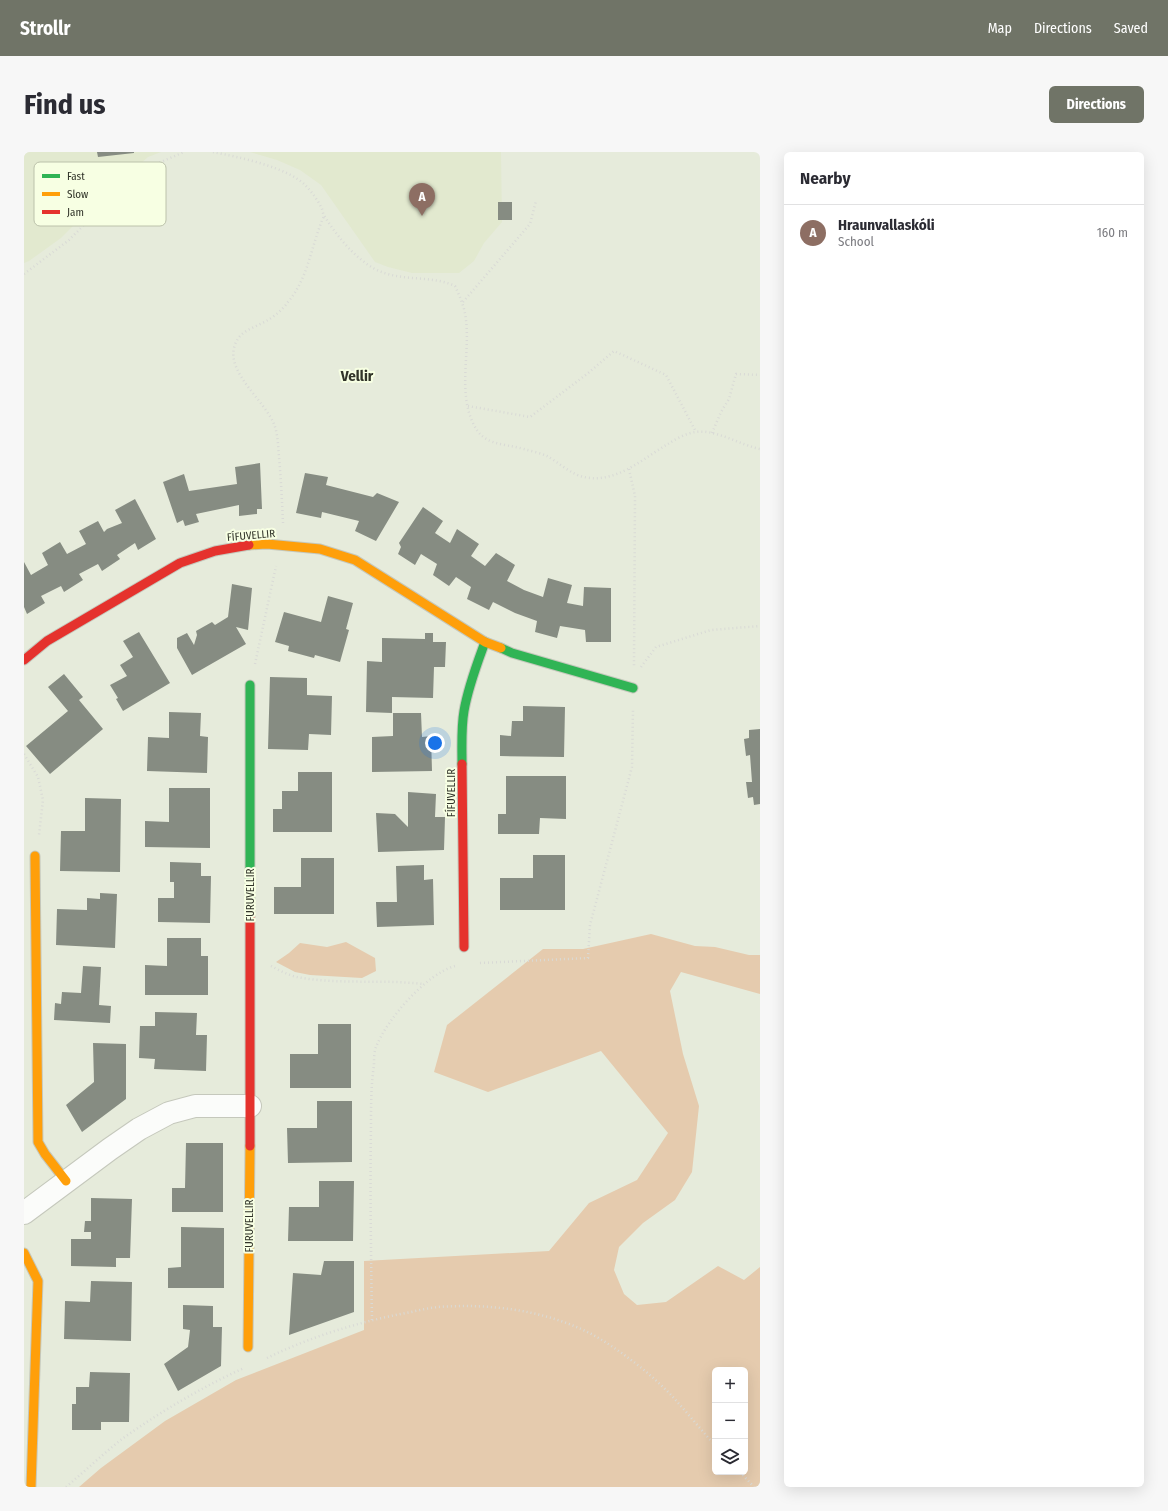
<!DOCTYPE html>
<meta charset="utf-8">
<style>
:root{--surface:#fff;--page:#f7f7f7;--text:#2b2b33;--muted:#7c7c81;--line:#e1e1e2;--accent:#707467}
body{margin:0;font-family:"Fira Sans Condensed",sans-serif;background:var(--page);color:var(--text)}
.controls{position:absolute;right:12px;bottom:12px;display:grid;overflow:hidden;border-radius:6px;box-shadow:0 4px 16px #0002}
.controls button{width:36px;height:36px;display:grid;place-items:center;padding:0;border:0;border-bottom:1px solid var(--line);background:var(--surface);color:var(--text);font:20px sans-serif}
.you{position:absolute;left:411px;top:591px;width:14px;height:14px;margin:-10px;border:3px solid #fff;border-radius:50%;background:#1a73e8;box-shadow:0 0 0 6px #1a73e833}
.badge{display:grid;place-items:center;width:26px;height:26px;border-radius:50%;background:var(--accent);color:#fff;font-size:13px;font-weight:700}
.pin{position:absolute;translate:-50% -33px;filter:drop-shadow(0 1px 2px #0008)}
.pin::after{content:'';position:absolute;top:21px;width:14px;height:12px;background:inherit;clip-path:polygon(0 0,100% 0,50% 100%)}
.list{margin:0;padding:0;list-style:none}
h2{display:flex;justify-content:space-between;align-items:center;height:52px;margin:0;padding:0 16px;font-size:17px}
h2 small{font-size:13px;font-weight:400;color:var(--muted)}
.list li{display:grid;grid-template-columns:26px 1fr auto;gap:12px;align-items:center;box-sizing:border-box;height:56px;padding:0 16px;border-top:1px solid var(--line)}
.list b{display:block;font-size:15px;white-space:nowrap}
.list p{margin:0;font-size:13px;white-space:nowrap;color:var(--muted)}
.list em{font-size:13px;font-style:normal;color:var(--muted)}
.icon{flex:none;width:22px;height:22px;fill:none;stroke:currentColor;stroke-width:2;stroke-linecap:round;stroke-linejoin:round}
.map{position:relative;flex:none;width:736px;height:1335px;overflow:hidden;border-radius:6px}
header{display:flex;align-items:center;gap:24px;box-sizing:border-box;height:56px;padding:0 20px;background:var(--accent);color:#fff}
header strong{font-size:19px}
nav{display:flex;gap:22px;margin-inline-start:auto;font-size:14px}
.intro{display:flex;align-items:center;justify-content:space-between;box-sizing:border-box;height:96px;padding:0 24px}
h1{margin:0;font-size:28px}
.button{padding:10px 18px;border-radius:6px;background:var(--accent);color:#fff;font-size:14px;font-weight:700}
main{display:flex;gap:24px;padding:0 24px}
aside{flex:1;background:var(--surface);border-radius:6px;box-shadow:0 4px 16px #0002}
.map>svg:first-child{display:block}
</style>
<header>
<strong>Strollr</strong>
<nav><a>Map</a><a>Directions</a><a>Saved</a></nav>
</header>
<div class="intro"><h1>Find us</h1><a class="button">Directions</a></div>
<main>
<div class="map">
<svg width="736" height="1335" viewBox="0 0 736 1335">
<rect width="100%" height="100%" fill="#e6ebdb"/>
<path fill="#e2e9cf" d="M0 0H137L124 5 70 53 37 86 5 109 0 111Z
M226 0H477L478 70 460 91 450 109 435 121H388L364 115 351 110 297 33 276 18 253 8Z"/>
<path fill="#e5cbae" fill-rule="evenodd" d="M627 782 671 794 691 795 725 803H736V842L657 820 646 839 659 902 675 954 668 1020 651 1048 619 1071 595 1095 590 1118 600 1142 613 1153 642 1150 694 1114 720 1128 736 1115V1335H55L77 1316 141 1269 212 1228 340 1178V1109L525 1099 565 1051 613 1028 644 981 577 899 464 940 410 920 423 873 519 797H559ZM691 1218H721V1320H691Z
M322 790 351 806 352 819 338 826 286 823 271 820 252 810 265 801 276 791 303 795Z"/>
<path fill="#868c82" d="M73 0H110V1L74 5Z
M474 50H488V68H474Z
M236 311 238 357H233V362L215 364V353L172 362 175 370 161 374 159 368 153 371 139 330 160 322 165 339 213 332 211 315Z
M281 321 304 325 302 333 349 345 353 341 375 350 352 389 331 379 335 369 298 360 297 366 272 361Z
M111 347 132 387 114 398 111 391 93 403 96 407 78 419 74 412 55 422 59 428 40 440 37 434 17 444 21 451 3 462 0 455V410L7 423 24 413 18 401 36 390 43 402 62 392 55 379 74 369 80 380 83 377 98 371 91 358Z
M399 355 419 369 411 381 426 391 433 377 455 392 447 404 461 414 472 401 491 413 483 429 500 438 519 445 524 426 548 433 543 451 559 454 560 435 587 436V490H562L561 478 536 474 533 486 511 480 513 469 491 461 469 450 465 458 443 447 447 435 432 425 425 434 409 423 413 412 397 402 391 413 374 402 377 395 375 391Z
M208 432 228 436 224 478 212 475 222 492 168 523 153 496V486L163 481 170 493 173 483 172 479 188 470 191 473 204 465Z
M304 444 329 451 322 477 325 478 316 510 291 503 290 506 264 499 265 494 251 490 260 460 297 470Z
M115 480 146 531 99 559 92 547 94 546 86 533 103 524 96 513 109 505 99 489Z
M401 481H409V490H422L421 515H410L409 546 368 545V561L342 560 343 509 358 510V486L401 487Z
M40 522 59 545 55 548 79 577 26 622 2 594 44 559 24 535Z
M246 525 283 526V543L308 544 307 583 285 582 284 598 244 597Z
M499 554 541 555 540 605 476 604V583L487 584 488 569H499Z
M145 560 177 561 176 584 184 585 183 621 123 619 124 585 145 586Z
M369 561H397L398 585 407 584 408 619 348 620V585L369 584Z
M736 577V652L730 653 729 645 724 646 722 630H728L726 603 722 604 720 587 725 586V578Z
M274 620H308V680H249V657H258V639H274Z
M482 624H542V667L516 666 515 682H474V662H482Z
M145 636H186V696L121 695V669L145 670Z
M384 640 412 642 411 665H421L420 698 354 700 352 661 371 662 384 675Z
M61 646 97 647 96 720 36 719 37 679H61Z
M509 703H541V758H476V726H509Z
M277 706H310V762H250V735H277Z
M146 710 177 711V724H187L186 771 134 770V746H150V730H146Z
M400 713V728L409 727 410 773 353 775 352 750H373L372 714Z
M76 741 93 742 91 796 32 793 33 757 63 758V746L76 747Z
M143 786H177V804H184V843H121V813L143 814Z
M59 814 77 815 75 853 87 854 86 871 30 868 31 851 37 852 38 840 57 841Z
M131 860 173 861 172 883H183L182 919 130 917 131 907 115 906 116 874H131Z
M294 872H327V936H266V902H294Z
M69 891 102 892V947L58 980 42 953 70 930Z
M293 949H328V1010L264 1011 263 976H293Z
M162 991H199V1060H148V1036H161Z
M295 1029H330L329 1089H264L265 1055H295Z
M67 1046 108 1047 106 1106H92V1115L47 1114V1087H67V1080H60L61 1069H67Z
M157 1075 200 1076V1136H144V1116L157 1115Z
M300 1109H330V1160L265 1183 269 1121 297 1123Z
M67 1129 108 1130 107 1189 40 1187 41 1149 66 1150Z
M159 1153 189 1154V1175H198L197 1214 154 1239 140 1212 164 1195 166 1178 159 1177Z
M66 1220 106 1221 105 1270H77V1278H48V1252H52V1235H65Z"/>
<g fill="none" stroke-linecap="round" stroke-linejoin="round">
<defs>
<path id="street" d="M0 1061 86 997 115 977 145 961 171 954H226"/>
<path id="fast" d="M477 496 488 501 609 536
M226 533V757
M438 612C438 595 437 576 440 559 444 535 453 512 461 490"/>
<path id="slow" d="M225 393 243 392 296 397 331 408 461 490 477 496
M11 704 14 990 21 1002 42 1029
M0 1101 14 1129 7 1335
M224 1195 226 994"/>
<path id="jam" d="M0 508 23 489 156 411 191 399 225 393
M438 612 440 795
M226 994V757"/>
</defs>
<use href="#street" stroke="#c5c8bc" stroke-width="24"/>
<use href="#fast" stroke="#c5c8bc" stroke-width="11"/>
<use href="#slow" stroke="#c5c8bc" stroke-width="11"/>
<use href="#jam" stroke="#c5c8bc" stroke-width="11"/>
<path stroke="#d9dad6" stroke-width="2.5" stroke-dasharray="1 3" stroke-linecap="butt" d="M189 0C214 5 264 15 282 34 288 40 295 50 298 57 299 60 299 63 301 65 313 84 329 104 349 116 376 131 405 122 431 134 436 145 441 156 442 168 446 201 434 240 449 271 459 294 478 291 500 297 507 299 516 301 523 304 534 310 548 323 560 325 592 332 618 307 644 292 652 287 662 281 672 280 692 277 716 293 736 297
M0 122 45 88 86 47 110 27 130 13 160 0
M439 150 506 72 512 49
M444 254 506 265 563 222 590 199 642 223 672 280
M688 281 697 260 705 247 712 222 736 223
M605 317 611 344 610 514
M259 371C258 349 257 327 255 305 254 294 254 282 250 272 240 248 204 222 210 196 214 178 231 176 244 168 251 164 259 157 264 150 285 125 287 93 300 64
M231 512 252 414
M617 515 632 495 687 478 736 474
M0 602 14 625 19 648 15 683
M456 811 564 806 566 773 608 615 609 557
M247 814C255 818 264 823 273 825 314 833 357 827 399 832
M348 1168C347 1103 346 1039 347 974 347 953 347 933 350 913 350 907 350 900 352 895 363 867 402 822 431 814
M243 1206C288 1184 338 1169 387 1160 396 1158 405 1156 414 1155 469 1151 530 1159 578 1188 602 1203 627 1222 647 1243 662 1259 676 1277 691 1293
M716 1320 730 1335
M42 1335C61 1319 79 1302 98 1287 136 1260 178 1235 220 1216"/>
<use href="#street" stroke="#fbfcfa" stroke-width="22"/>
<use href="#fast" stroke="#30b455" stroke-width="9"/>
<use href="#slow" stroke="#ff9f0a" stroke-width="9"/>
<use href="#jam" stroke="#e5322d" stroke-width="9"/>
</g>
<g text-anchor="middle" stroke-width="4" stroke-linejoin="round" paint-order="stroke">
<g font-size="11" fill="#313429" stroke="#f7ffe3">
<text transform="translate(227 383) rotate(-5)" y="4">FÍFUVELLIR</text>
<text transform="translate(427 641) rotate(-90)" y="4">FÍFUVELLIR</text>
<text transform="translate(226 743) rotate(-90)" y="4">FURUVELLIR</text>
<text transform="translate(225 1074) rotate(-90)" y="4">FURUVELLIR</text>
</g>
<g font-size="15" font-weight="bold" fill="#313429" stroke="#f7ffe3">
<text x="333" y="229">Vellir</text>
</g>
</g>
<rect x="10" y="10" width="132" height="64" rx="6" fill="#f7ffe3" stroke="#bcc2ab" stroke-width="1"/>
<rect x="18" y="22" width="18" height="4" fill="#30b455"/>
<rect x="18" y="40" width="18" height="4" fill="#ff9f0a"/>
<rect x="18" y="58" width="18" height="4" fill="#e5322d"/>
<g font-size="11" fill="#313429">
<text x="43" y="28">Fast</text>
<text x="43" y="46">Slow</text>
<text x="43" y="64">Jam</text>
</g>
</svg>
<div class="controls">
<button>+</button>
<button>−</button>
<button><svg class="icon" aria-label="layers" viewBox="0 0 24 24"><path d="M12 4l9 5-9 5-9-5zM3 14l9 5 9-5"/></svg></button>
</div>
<div class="you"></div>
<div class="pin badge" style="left:398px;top:64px;background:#8d6e63">A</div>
</div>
<aside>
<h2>Nearby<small></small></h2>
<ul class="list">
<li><span class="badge" style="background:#8d6e63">A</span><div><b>Hraunvallaskóli</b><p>School</p></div><em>160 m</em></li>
</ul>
</aside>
</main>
